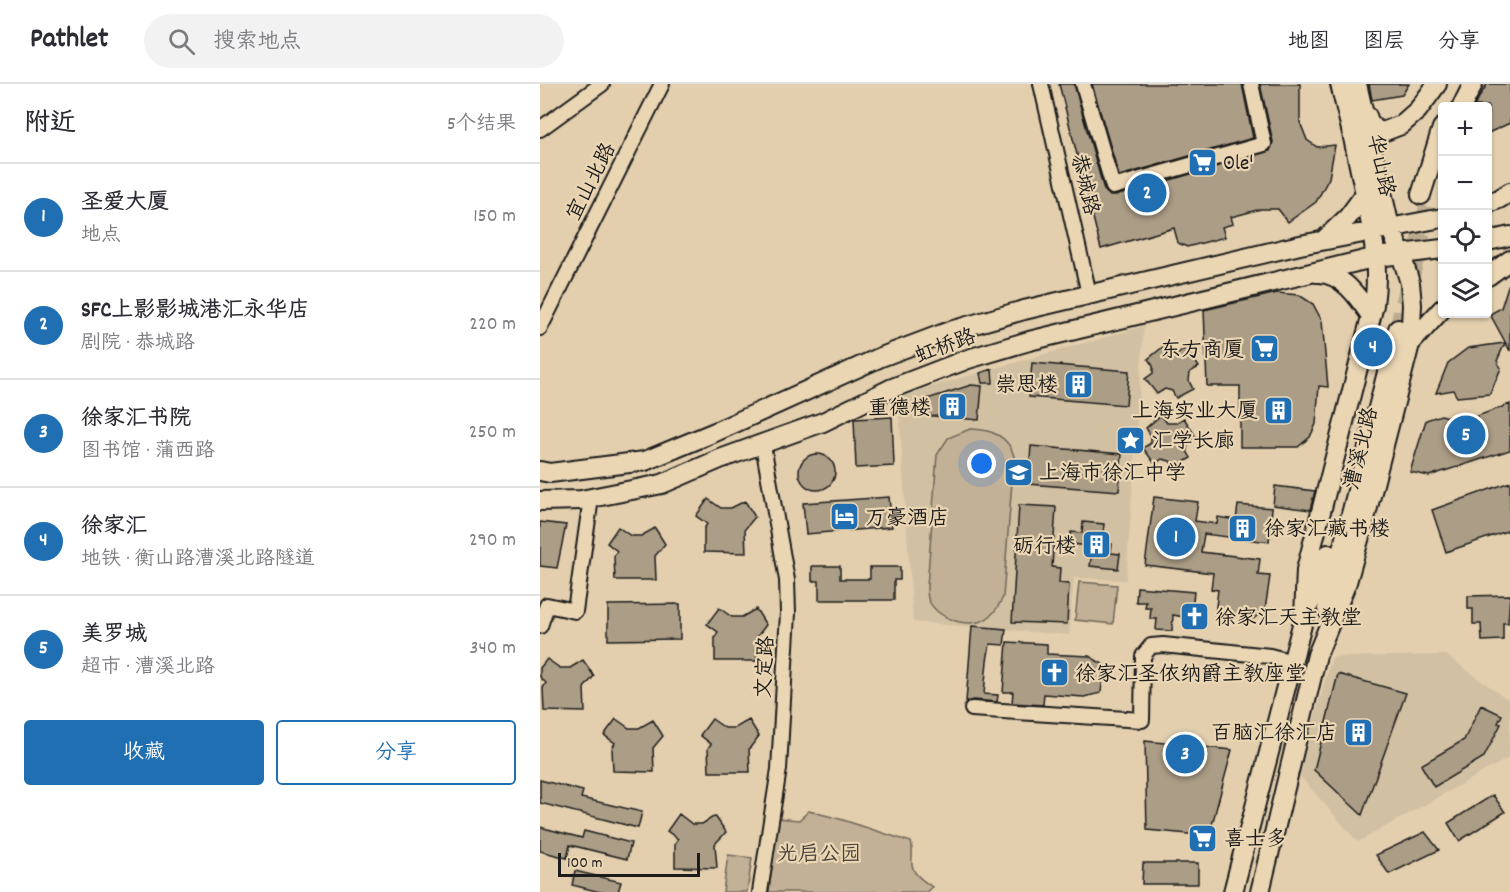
<!DOCTYPE html>
<html lang="zh">
<meta charset="utf-8">
<style>
:root{--surface:#fff;--page:#f2f2f3;--text:#2b2b33;--muted:#7c7c81;--line:#e1e1e2;--accent:#1f6fb2}
body{margin:0;font-family:Dekko,"LXGW WenKai TC",sans-serif;background:var(--page);color:var(--text)}
.controls{position:absolute;right:18px;top:18px;display:grid;overflow:hidden;border-radius:6px;box-shadow:0 2px 4px #0004}
.controls button{width:54px;height:54px;display:grid;place-items:center;padding:0;border:0;border-bottom:2px solid var(--line);background:var(--surface);color:var(--text);font:30px sans-serif}
.scale{position:absolute;left:18px;bottom:15px;width:142px;box-sizing:border-box;padding-left:6px;border:3px solid #1c1c1c;border-top:0;font-size:16px;line-height:21px;white-space:nowrap;color:#1c1c1c;-webkit-text-stroke:4px #ebd6b4;paint-order:stroke}
.you{position:absolute;left:442px;top:380px;width:21px;height:21px;margin:-15px;border:4px solid #fff;border-radius:50%;background:#1a73e8;box-shadow:0 0 0 9px #1a73e833}
.badge{display:grid;place-items:center;width:39px;height:39px;border-radius:50%;background:var(--accent);color:#fff;font-size:20px;font-weight:700}
.pin{position:absolute;translate:-50% -50%;border:3px solid #fff;box-shadow:0 2px 6px #0006}
.list{margin:0;padding:0;list-style:none}
h2{display:flex;justify-content:space-between;align-items:center;height:78px;margin:0;padding:0 24px;font-size:26px}
h2 small{font-size:20px;font-weight:400;color:var(--muted)}
.list li{display:grid;grid-template-columns:39px 1fr auto;gap:18px;align-items:center;box-sizing:border-box;height:108px;padding:0 24px;border-top:2px solid var(--line)}
.list b{display:block;font-size:22px;white-space:nowrap}
.list p{margin:0;font-size:20px;white-space:nowrap;color:var(--muted)}
.list em{font-size:20px;font-style:normal;color:var(--muted)}
.actions{display:flex;gap:12px;padding:18px 24px}
.actions a{flex:1;padding:14px 0;border:2px solid var(--accent);border-radius:6px;text-align:center;font-size:21px;color:var(--accent)}
.actions .main{background:var(--accent);color:#fff}
.icon{flex:none;width:33px;height:33px;fill:none;stroke:currentColor;stroke-width:2;stroke-linecap:round;stroke-linejoin:round}
.map{position:relative;flex:none;width:970px;height:808px;overflow:hidden}
header{display:flex;align-items:center;gap:36px;box-sizing:border-box;height:84px;padding:0 30px;background:var(--surface);border-bottom:2px solid var(--line)}
header strong{font-size:28px}
nav{display:flex;gap:33px;margin-inline-start:auto;font-size:21px}
.search{width:420px;height:54px;background:var(--page);display:flex;align-items:center;gap:15px;box-sizing:border-box;padding:0 21px;border-radius:33px;color:var(--muted);font-size:22px}
main{display:flex}
aside{flex:1;background:var(--surface)}
.map>svg:first-child{display:block}
</style>
<header>
<strong>Pathlet</strong>
<div class="search"><svg class="icon" aria-label="search" viewBox="0 0 24 24"><circle cx="10" cy="10" r="6"/><path d="M15 15l6 6"/></svg>搜索地点</div>
<nav><a>地图</a><a>图层</a><a>分享</a></nav>
</header>
<main>
<aside>
<h2>附近<small>5个结果</small></h2>
<ul class="list">
<li><span class="badge">1</span><div><b>圣爱大厦</b><p>地点</p></div><em>150 m</em></li>
<li><span class="badge">2</span><div><b>SFC上影影城港汇永华店</b><p>剧院 · 恭城路</p></div><em>220 m</em></li>
<li><span class="badge">3</span><div><b>徐家汇书院</b><p>图书馆 · 蒲西路</p></div><em>250 m</em></li>
<li><span class="badge">4</span><div><b>徐家汇</b><p>地铁 · 衡山路漕溪北路隧道</p></div><em>290 m</em></li>
<li><span class="badge">5</span><div><b>美罗城</b><p>超市 · 漕溪北路</p></div><em>340 m</em></li>
</ul>
<div class="actions"><a class="main">收藏</a><a>分享</a></div>
</aside>
<div class="map">
<svg width="970" height="808" viewBox="0 0 970 808">
<rect width="100%" height="100%" fill="#e3cfae"/>
<filter id="ink" filterUnits="userSpaceOnUse"><feTurbulence type="fractalNoise" baseFrequency=".0167" numOctaves="2"/><feDisplacementMap in="SourceGraphic" scale="12" xChannelSelector="R" yChannelSelector="G"/><feConvolveMatrix kernelMatrix="1 2 1 2 8 2 1 2 1" color-interpolation-filters="sRGB"/></filter>
<g filter="url(#ink)">
<path fill="#d2c0a2" d="M604 242 586 496 534 494 529 551 373 538 358 312Z
M906 571 970 617V673L818 758 758 690 792 573Z"/>
<path fill="#c2b196" stroke="#6f6659" stroke-width="1.5" d="M430 345C450 345 468 351 474 372L463 513C458 524 450 536 438 538 421 542 397 533 389 517 387 513 387 508 387 503L397 371 408 354Z
M539 498 577 501 573 540 535 536Z
M269 727 300 735 371 758C373 764 372 768 372 774 370 789 381 795 392 803L386 808H229L237 734 259 736Z
M188 771 212 774 207 808H183Z"/>
<path fill="#ac9d86" stroke="#1c1c1c" stroke-width="1.5" d="M519 0H534L564 106 570 112H575L730 67 733 58 720 0H760V38L767 56 777 63 795 61 789 94 776 118 748 138 738 125H721L691 133 693 140 682 143 685 153 647 163 638 159 634 144 561 165Z
M552 0H702L713 54 579 92Z
M829 0H869L862 11 832 16Z
M947 0H970V39L948 49V22H934Z
M968 202H970V267L950 230 961 224Z
M737 209 759 211 773 220 782 237 788 303 779 302 776 340 770 353 758 363H700V302H667L664 226Z
M965 259 957 277 961 284 950 310 917 313 913 306 896 309 908 279 928 264Z
M624 262 629 269 638 270 646 264 659 283 650 288 649 297 653 305 636 314 632 307 625 305 617 310 605 295 613 289V282L608 275Z
M492 279 589 287 586 321 489 313Z
M452 285 453 299H442L440 289Z
M431 301 442 302 439 336 383 331 384 316Z
M970 320V366L889 392 870 388 886 336 901 331 924 337Z
M621 331 627 339H636L644 334 656 353 648 358 647 367 651 374 634 384 630 377 622 375 615 380 603 364 611 359V352L606 344Z
M352 333 354 382 316 384 314 335Z
M491 362 582 370 579 407 488 400Z
M259 388a18 18 0 1 1 36 0a18 18 0 1 1-36 0Z
M970 398V446L906 468 892 426Z
M735 402 775 407 770 426 733 421Z
M349 413 352 443 266 450 263 419Z
M614 413 658 418 655 437 677 440 678 433 696 436 698 421 732 424 729 458 664 450 661 468 720 475 718 491 730 492 725 526 713 535 675 531 678 506 671 505 673 489 605 481Z
M168 415 181 424H191L205 417 215 433 205 445 206 469 164 468V445L167 440 156 432Z
M479 421 516 423 512 483 520 484 519 499 529 500 527 540 472 538Z
M0 438 26 441 17 484 0 482Z
M543 438 564 440 562 459 572 460 571 469 580 470 578 485 550 482 553 462 530 460 531 448 542 449Z
M78 443 91 452H101L115 444 125 460 115 472 116 496H75L74 472 77 467 67 459Z
M272 482H300V495H330V483H360V496H354V516H279V497H272Z
M597 503 654 508 652 525 642 523 644 533 633 531 632 547 616 546 617 535H610L611 524H605L606 518H596Z
M970 511 968 539H963V556L942 557 941 540H933V525H928V512Z
M140 520V555L68 556V521Z
M179 524 192 533H202L216 525 226 541 216 554 217 577H175V553L178 548 167 540Z
M432 542 466 545 464 561 450 560 447 577 444 610 458 611 457 618 433 616 426 618Z
M467 558 507 560V570L549 572 564 581 561 609 544 613 504 610 503 621 472 619 473 608H463Z
M7 575 20 584H30L43 576 54 592 44 604 45 628 4 627 3 604 6 599 0 593V584Z
M798 590 866 609 822 731 774 686Z
M941 621 962 631 958 639 961 640 944 673 894 703 881 681 924 656Z
M76 635 89 644H99L113 636 123 652 113 664 114 688 73 687 72 664 75 659 64 651Z
M172 635 185 644H195L209 636 219 652 209 665 210 688H169L168 664 171 660 160 651Z
M605 657 692 666 669 752 607 746Z
M0 696 43 707 41 714 102 728 98 744 0 719Z
M953 711 965 728 919 757 908 739Z
M139 730 152 740H162L175 732 186 748 175 760 177 784 135 783V760L138 755 127 747Z
M0 743 42 754 44 747 91 759 87 775 30 761 27 774 0 767Z
M885 748 899 766 849 790 836 771Z
M603 779H658V800H602Z
M35 787 81 798 78 808H60L32 801Z"/>
<g fill="none" stroke-linecap="round" stroke-linejoin="round">
<path stroke="#bbab91" stroke-width="18" stroke-dasharray="18 9" stroke-linecap="butt" d="M858 245 890 114"/>
<defs>
<path id="minor" d="M501 0 549 210
M543 0 573 103 724 60 711 0
M0 45 62 0
M0 244 122 0
M0 542 7 521 35 527 51 414
M432 625 602 636 603 572 611 562 623 561 730 572 753 578
M220 808 239 685 248 529 247 496 223 361"/>
<path id="major" d="M922 22 933 0
M827 32 830 40 840 49 861 41 878 26 897 0
M881 111 902 44
M948 119 959 115 970 108
M786 154 808 133 825 110
M948 157 970 152
M776 189C801 187 819 214 831 232
M948 192 970 176
M870 260 902 225
M0 387 10 389 105 377 175 348 341 273 410 247 484 226 760 161 902 134
M0 417 41 416 122 400 180 375 283 338 350 305 428 275 489 257 837 173 902 165
M768 523 783 488 788 470
M787 525 858 245
M693 808 764 533 766 486 834 221C840 180 832 145 824 105 817 70 809 35 800 0
M720 808 777 571 807 498 826 431 870 260 872 221 870 199 861 170 850 143 817 0"/>
</defs>
<use href="#minor" stroke="#1c1c1c" stroke-width="18"/>
<use href="#major" stroke="#1c1c1c" stroke-width="22"/>
<use href="#minor" stroke="#ebd6b4" stroke-width="14"/>
<use href="#major" stroke="#ebd6b4" stroke-width="18"/>
</g>
</g>
<defs>
<symbol id="supermarket-square" viewBox="-11 -11 22 22"><rect x="-9" y="-9" width="18" height="18" rx="4" fill="#1f6fb2" stroke="#ebd6b4"/><path d="M-6-5.5h2.5l.6 2H6L4.5 2H-2.5L-4.4-4H-6ZM-1.5 3.2a1.3 1.3 0 1 0 .1 0ZM3 3.2a1.3 1.3 0 1 0 .1 0Z" fill="#fff"/></symbol>
<symbol id="building-square" viewBox="-11 -11 22 22"><rect x="-9" y="-9" width="18" height="18" rx="4" fill="#1f6fb2" stroke="#ebd6b4"/><path d="M-4-6H4V6H1V3H-1V6H-4ZM-2.5-4.3h1.7v1.8h-1.7ZM.8-4.3h1.7v1.8H.8ZM-2.5-1h1.7V.8h-1.7ZM.8-1h1.7V.8H.8Z" fill="#fff"/></symbol>
<symbol id="sight-square" viewBox="-11 -11 22 22"><rect x="-9" y="-9" width="18" height="18" rx="4" fill="#1f6fb2" stroke="#ebd6b4"/><path d="M0-6L1.8-2.2L6-1.7L2.9 1.2L3.7 5.4L0 3.3L-3.7 5.4L-2.9 1.2L-6-1.7L-1.8-2.2Z" fill="#fff"/></symbol>
<symbol id="school-square" viewBox="-11 -11 22 22"><rect x="-9" y="-9" width="18" height="18" rx="4" fill="#1f6fb2" stroke="#ebd6b4"/><path d="M0-5L7-2L0 1L-7-2ZM-4 1L0 2.5L4 1V4Q0 6-4 4Z" fill="#fff"/></symbol>
<symbol id="hotel-square" viewBox="-11 -11 22 22"><rect x="-9" y="-9" width="18" height="18" rx="4" fill="#1f6fb2" stroke="#ebd6b4"/><path d="M-6-4.5h1.5V1H6V5H4.5V3h-9V5H-6ZM-4 0a1.8 1.8 0 1 1 3.6 0ZM.5 0V-2.5h3Q6-2.5 6 0Z" fill="#fff"/></symbol>
<symbol id="church-square" viewBox="-11 -11 22 22"><rect x="-9" y="-9" width="18" height="18" rx="4" fill="#1f6fb2" stroke="#ebd6b4"/><path d="M-1.2-6h2.4v3.5h3.3v2.4h-3.3V6h-2.4V-.1h-3.3v-2.4h3.3Z" fill="#fff"/></symbol>
</defs>
<g fill-rule="evenodd">
<use href="#supermarket-square" x="646" y="62" width="33" height="33"/>
<use href="#supermarket-square" x="708" y="248" width="33" height="33"/>
<use href="#building-square" x="522" y="284" width="33" height="33"/>
<use href="#building-square" x="396" y="306" width="33" height="33"/>
<use href="#building-square" x="722" y="310" width="33" height="33"/>
<use href="#sight-square" x="574" y="340" width="33" height="33"/>
<use href="#school-square" x="462" y="372" width="33" height="33"/>
<use href="#hotel-square" x="288" y="416" width="33" height="33"/>
<use href="#building-square" x="686" y="428" width="33" height="33"/>
<use href="#building-square" x="540" y="444" width="33" height="33"/>
<use href="#church-square" x="638" y="516" width="33" height="33"/>
<use href="#church-square" x="498" y="572" width="33" height="33"/>
<use href="#building-square" x="802" y="632" width="33" height="33"/>
<use href="#supermarket-square" x="646" y="738" width="33" height="33"/>
</g>
<g text-anchor="middle" stroke-width="4.5" stroke-linejoin="round" paint-order="stroke">
<g font-size="21" fill="#1c1c1c" stroke="#ebd6b4" text-anchor="start">
<text x="683" y="85">Ole'</text>
<text x="704" y="272" text-anchor="end">东方商厦</text>
<text x="518" y="307" text-anchor="end">崇思楼</text>
<text x="391" y="330" text-anchor="end">重德楼</text>
<text x="718" y="333" text-anchor="end">上海实业大厦</text>
<text x="611" y="363">汇学长廊</text>
<text x="499" y="395">上海市徐汇中学</text>
<text x="325" y="440">万豪酒店</text>
<text x="724" y="451">徐家汇藏书楼</text>
<text x="536" y="468" text-anchor="end">砺行楼</text>
<text x="675" y="540">徐家汇天主教堂</text>
<text x="535" y="596">徐家汇圣依纳爵主教座堂</text>
<text x="797" y="655" text-anchor="end">百脑汇徐汇店</text>
<text x="684" y="761">喜士多</text>
</g>
<g font-size="21" fill="#1c1c1c" stroke="#ebd6b4">
<text transform="translate(842 81) rotate(78)" y="7">华山路</text>
<text transform="translate(50 97) rotate(-63)" y="7">宜山北路</text>
<text transform="translate(546 100) rotate(77)" y="7">恭城路</text>
<text transform="translate(405 261) rotate(-20)" y="7">虹桥路</text>
<text transform="translate(820 364) rotate(-76)" y="7">漕溪北路</text>
<text transform="translate(224 583) rotate(-87)" y="7">文定路</text>
</g>
<g font-size="21" fill="#46413a" stroke="#ebd6b4">
<text x="279" y="776">光启公园</text>
</g>
</g>
</svg>
<div class="controls">
<button>+</button>
<button>−</button>
<button><svg class="icon" aria-label="locate" viewBox="0 0 24 24"><circle cx="12" cy="12" r="6"/><path d="M12 2v4M12 18v4M2 12h4M18 12h4"/></svg></button>
<button><svg class="icon" aria-label="layers" viewBox="0 0 24 24"><path d="M12 4l9 5-9 5-9-5zM3 14l9 5 9-5"/></svg></button>
</div>
<div class="scale">100 m</div>
<div class="you"></div>
<div class="pin badge" style="left:636px;top:453px">1</div>
<div class="pin badge" style="left:607px;top:109px">2</div>
<div class="pin badge" style="left:645px;top:670px">3</div>
<div class="pin badge" style="left:833px;top:263px">4</div>
<div class="pin badge" style="left:926px;top:351px">5</div>
</div>
</main>
